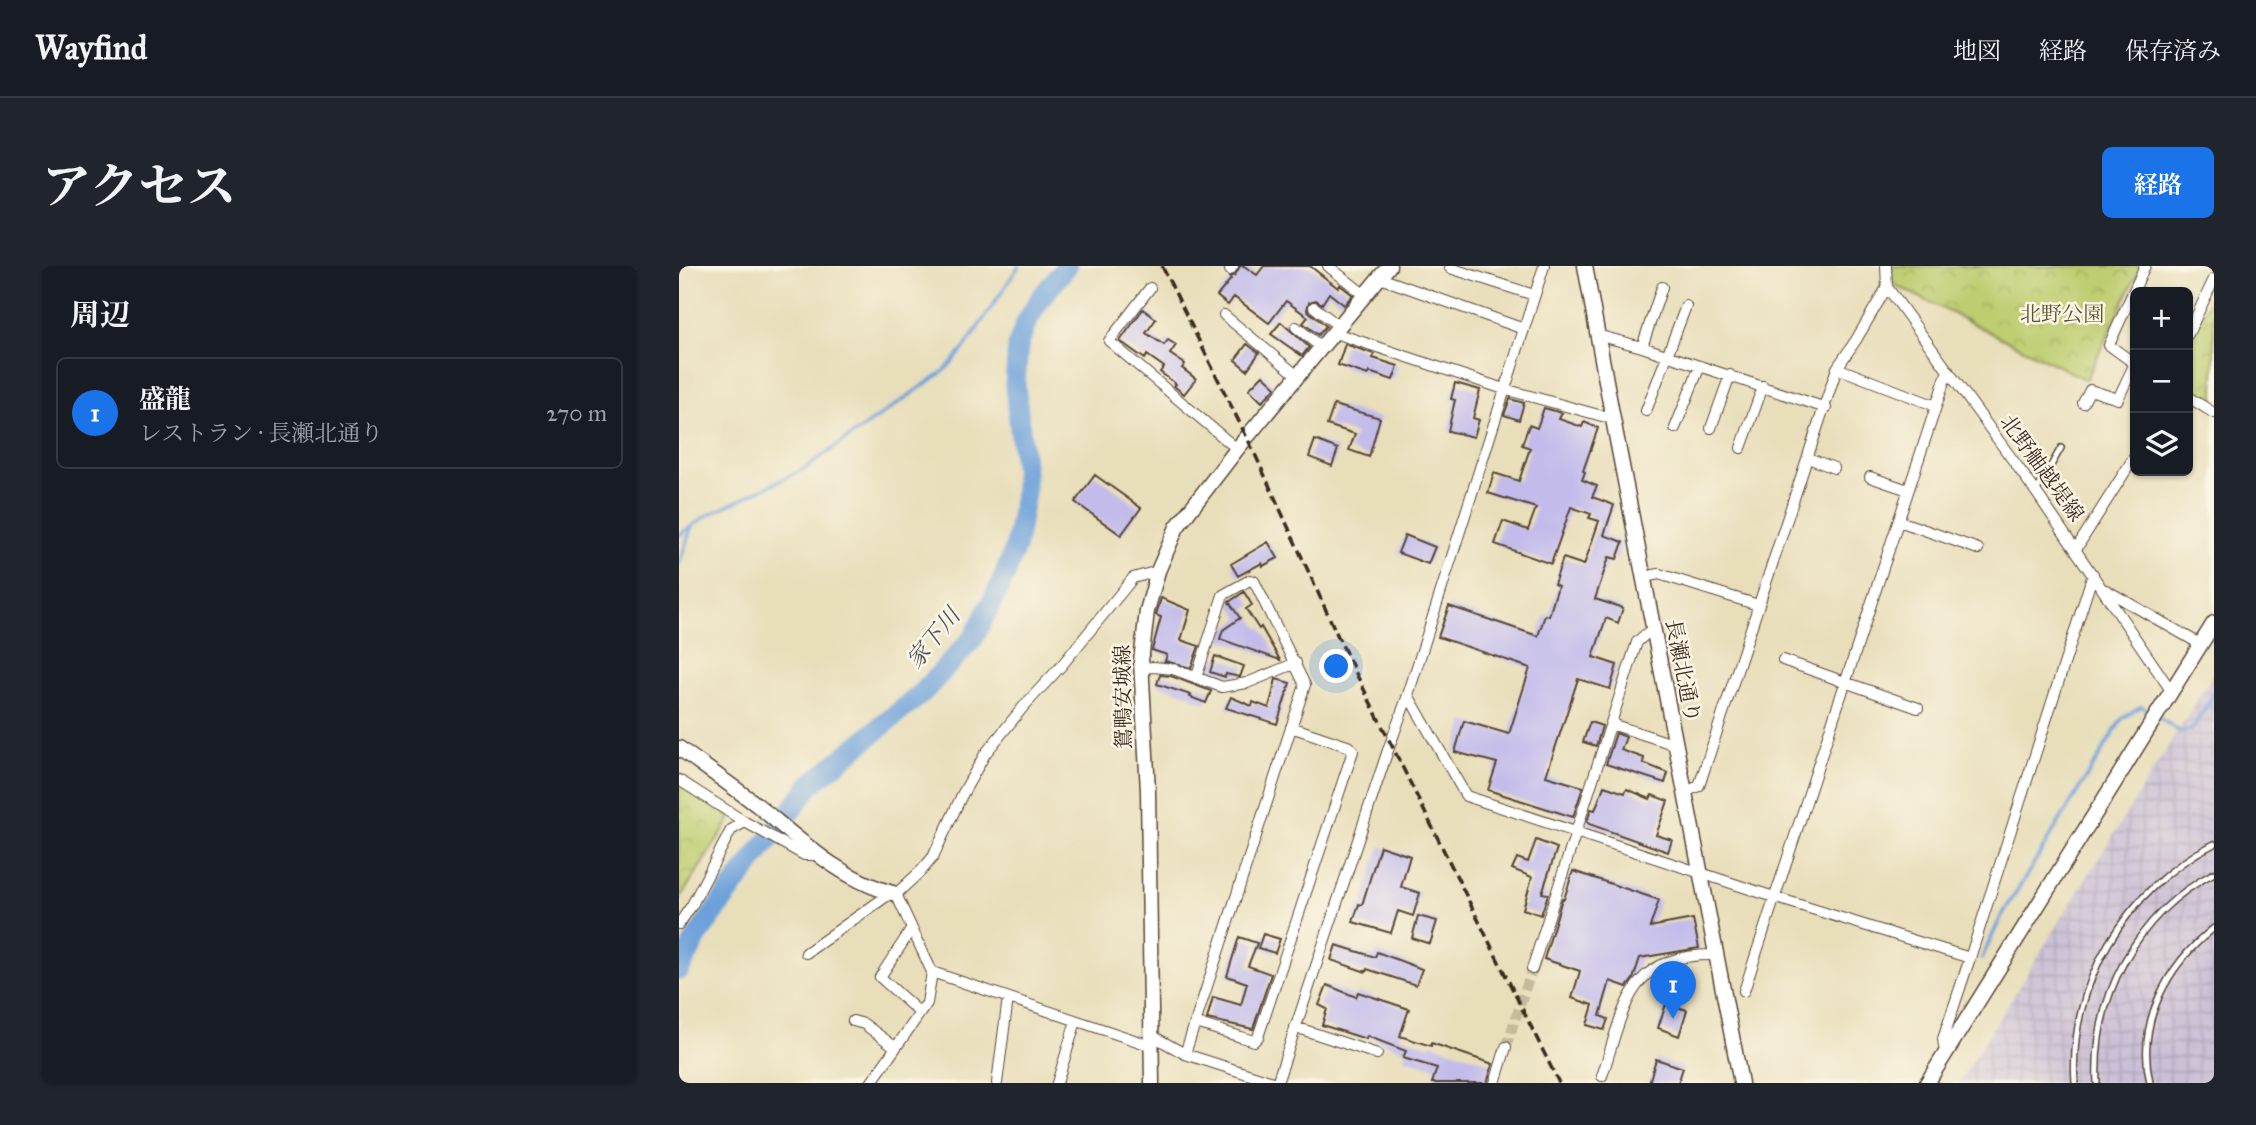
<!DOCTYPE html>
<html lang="ja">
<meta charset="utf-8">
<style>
:root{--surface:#171b24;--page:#20242c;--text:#f1f3f6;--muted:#9ea1a6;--line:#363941;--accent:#1a73e8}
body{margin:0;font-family:"IM FELL Great Primer","Noto Serif JP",serif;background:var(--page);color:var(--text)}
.controls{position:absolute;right:21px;top:21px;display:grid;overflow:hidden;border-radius:10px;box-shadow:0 2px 5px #0004}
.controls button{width:63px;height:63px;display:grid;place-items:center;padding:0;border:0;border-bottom:2px solid var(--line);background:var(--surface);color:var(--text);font:35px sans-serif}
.you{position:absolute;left:658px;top:401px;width:24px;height:24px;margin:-18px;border:5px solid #fff;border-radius:50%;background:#1a73e8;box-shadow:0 0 0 10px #1a73e833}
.badge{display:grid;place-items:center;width:46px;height:46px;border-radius:50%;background:var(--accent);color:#fff;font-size:23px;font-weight:700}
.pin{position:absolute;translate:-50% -58px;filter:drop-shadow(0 2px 4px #0008)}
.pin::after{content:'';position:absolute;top:37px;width:24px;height:21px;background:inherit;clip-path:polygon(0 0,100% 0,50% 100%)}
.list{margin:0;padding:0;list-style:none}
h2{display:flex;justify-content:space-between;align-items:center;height:91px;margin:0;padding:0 28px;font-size:30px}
h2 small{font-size:23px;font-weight:400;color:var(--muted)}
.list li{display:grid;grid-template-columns:46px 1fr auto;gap:21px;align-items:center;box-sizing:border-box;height:112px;margin:0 14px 14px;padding:0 14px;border:2px solid var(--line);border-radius:10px}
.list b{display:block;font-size:26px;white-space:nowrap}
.list p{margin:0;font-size:23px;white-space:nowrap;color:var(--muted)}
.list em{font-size:23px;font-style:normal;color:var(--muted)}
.icon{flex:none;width:38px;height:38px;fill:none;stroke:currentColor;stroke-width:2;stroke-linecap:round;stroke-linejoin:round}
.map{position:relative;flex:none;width:1535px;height:817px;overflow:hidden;border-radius:10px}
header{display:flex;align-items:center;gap:42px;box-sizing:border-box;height:98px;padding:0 35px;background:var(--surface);border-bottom:2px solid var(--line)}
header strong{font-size:33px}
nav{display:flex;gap:38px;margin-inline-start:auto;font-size:24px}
.intro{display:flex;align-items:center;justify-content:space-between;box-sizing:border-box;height:168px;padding:0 42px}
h1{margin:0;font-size:49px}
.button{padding:18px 32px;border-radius:10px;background:var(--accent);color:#fff;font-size:24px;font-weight:700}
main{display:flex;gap:42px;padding:0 42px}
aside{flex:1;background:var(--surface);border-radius:10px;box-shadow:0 2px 5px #0004}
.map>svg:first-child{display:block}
</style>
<header>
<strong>Wayfind</strong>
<nav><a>地図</a><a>経路</a><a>保存済み</a></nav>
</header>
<div class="intro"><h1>アクセス</h1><a class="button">経路</a></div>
<main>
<aside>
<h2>周辺<small></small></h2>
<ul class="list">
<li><span class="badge">1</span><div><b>盛龍</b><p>レストラン · 長瀬北通り</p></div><em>270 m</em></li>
</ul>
</aside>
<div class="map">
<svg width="1535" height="817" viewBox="0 0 1535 817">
<defs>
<pattern id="industrial-grid" width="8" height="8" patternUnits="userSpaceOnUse" patternTransform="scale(1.75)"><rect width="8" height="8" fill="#cabfd6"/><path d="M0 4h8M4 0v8" fill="none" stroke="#aea4b7"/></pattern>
<pattern id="park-crowns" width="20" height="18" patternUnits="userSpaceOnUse" patternTransform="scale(1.75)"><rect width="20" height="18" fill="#becd6f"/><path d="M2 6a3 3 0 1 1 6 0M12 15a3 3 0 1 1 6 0" fill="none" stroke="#a4b060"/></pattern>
</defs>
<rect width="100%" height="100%" fill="#fcf5e5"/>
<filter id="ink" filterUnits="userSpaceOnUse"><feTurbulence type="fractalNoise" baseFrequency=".0143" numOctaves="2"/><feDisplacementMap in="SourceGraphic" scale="14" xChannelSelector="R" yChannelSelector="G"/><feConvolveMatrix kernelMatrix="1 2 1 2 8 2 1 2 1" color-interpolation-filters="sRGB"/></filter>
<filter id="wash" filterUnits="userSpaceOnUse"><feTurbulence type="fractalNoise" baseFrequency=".00686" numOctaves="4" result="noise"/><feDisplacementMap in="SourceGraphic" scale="28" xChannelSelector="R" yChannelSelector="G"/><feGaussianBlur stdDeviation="1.57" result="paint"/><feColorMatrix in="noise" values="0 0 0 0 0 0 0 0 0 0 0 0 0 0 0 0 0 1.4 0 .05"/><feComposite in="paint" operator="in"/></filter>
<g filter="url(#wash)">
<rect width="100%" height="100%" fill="#e8deba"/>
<path fill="url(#industrial-grid)" d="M1535 407V817H1280Z"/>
<path fill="url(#park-crowns)" stroke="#7c7c46" stroke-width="2" d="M1213 0H1462L1407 114 1218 20 1211 14Z
M1535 25V142L1509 127V79Z
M0 508 52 552 0 634Z"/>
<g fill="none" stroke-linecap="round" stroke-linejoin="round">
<path stroke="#6da1da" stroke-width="3.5" d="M0 269 29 249 125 203 265 105 284 84 340 0
M0 298 13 260
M1479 451 1500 465 1513 464 1535 428
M1303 692 1322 651 1443 453 1462 440 1473 447"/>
<path stroke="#6da1da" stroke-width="21" d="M0 704 20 668 42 637 132 518 242 428 295 371 324 314 337 279 346 227V206L336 119 339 79 348 55 361 33 388 0"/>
</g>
<g id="blocks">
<path fill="#c3bceb" d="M561 0H565L578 9 585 0H631L659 22 661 19 674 29 665 39 650 27 643 38 637 34 630 36 628 44 647 60 639 69 624 57 629 51 607 35 590 57 555 31 549 39 538 30 552 13 550 11 556 9Z
M464 43 477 53 467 67 485 79 489 74 497 79 491 88 506 98 503 102 517 113 505 128 495 120 497 118 481 106 485 101 468 89 466 93 441 75Z
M602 56 630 81 623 90 592 68Z
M568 78 580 87 568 104 556 94Z
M666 78 695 88 694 92 719 100 714 114 690 106 689 109 659 99Z
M584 109 597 121 583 136 570 123Z
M776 117 801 124 794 152 800 154 795 171 769 165 776 134 772 133Z
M831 133 845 137 840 154 825 149Z
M655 139 701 152 690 191 670 184 676 168 648 159Z
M865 142 883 147 880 153 903 161 905 156 919 162 904 205 906 206 903 214 918 220 913 231 935 239 925 269 944 276 938 293 930 291 916 333 944 342 939 357 927 352 914 391 938 399 931 423 899 413 867 510 904 521 894 551 809 524 818 497 776 486 785 455 830 468 851 402 759 371 770 340 859 370 866 349 870 350 879 320 875 318 884 292 905 299 920 255 910 252 912 248 892 241 872 298 816 278 824 255 849 264 857 242 809 227 815 207 840 215 851 182 843 179 850 159 858 162Z
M636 174 659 183 653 200 630 191Z
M416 209 462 242 442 269 396 236Z
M726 269 756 281 749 298 719 287Z
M589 276 599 292 584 300 583 297 559 310 552 298Z
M565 326 573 339 567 343 580 363 582 361 601 394 541 373 544 364 561 352 550 336Z
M482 332 511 344 502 374 520 380 512 402 486 395 488 389 473 384 482 351 477 349Z
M536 390 565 400 561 411 547 408 546 411 531 406Z
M481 409 492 410 532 425 527 437 511 431 512 429 478 418Z
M597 413 611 417 598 458 547 442 552 431 573 440 574 436 590 442Z
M911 456 923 460 917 480 904 476Z
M937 467 947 471 942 484 965 492 964 497 989 507 986 517 927 498Z
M925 520 946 527 948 523 971 533 973 529 989 535 977 569 993 574 989 586 910 558 908 556 912 543 916 544Z
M857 574 878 582 863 627 869 628 862 649 844 643 853 611 833 603 838 592 849 596Z
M701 580 731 590 722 621 741 627 734 650 719 645 712 667 674 656 680 638 683 639Z
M894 605 980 634 971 661 1014 653 1020 682 961 692 954 713 948 721 931 715 921 750 929 753 925 764 908 759 914 739 893 732 901 705 865 693 883 633H885Z
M739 650 758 655 751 678 733 672Z
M584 668 601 673 596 687 579 682Z
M560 671 578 677 569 700 592 708 574 763 528 753 534 731 562 739 568 717 548 710Z
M657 679 696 691 698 686 743 703 737 719 688 703 687 706 652 694Z
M648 719 677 731 679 726 730 743 721 770 752 780V777L814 798 808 817H753L758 802 724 792 727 785 688 770 687 773 643 759 648 743 640 739Z
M987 738 1008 744 1000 770 979 762Z
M977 793 1004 802 999 817H970Z"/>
</g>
</g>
<g filter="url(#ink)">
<use href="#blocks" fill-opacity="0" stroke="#554535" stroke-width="2"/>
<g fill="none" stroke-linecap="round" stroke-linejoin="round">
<path stroke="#c5ba9b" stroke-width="10" stroke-dasharray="10 5" stroke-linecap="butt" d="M827 781 853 703"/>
<defs>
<path id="lane" d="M1357 226 1382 182
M1396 817C1389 718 1447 622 1535 578
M1418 817C1414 730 1457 648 1535 607
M1471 817C1457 756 1488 699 1535 662"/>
<path id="street" d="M649 0 686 29
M1207 0 1208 21 1357 226 1493 426
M771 2 855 29
M551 4 554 0
M701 12 845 63
M471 22 430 75 558 183
M635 41 661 61
M545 49 620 111
M617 61 643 82
M656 67 825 123 934 153
M1509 68 1535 13
M918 69 963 81 1147 142
M963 81 983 21
M1456 98 1430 79 1466 0
M1158 102 1257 140
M1509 131 1535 147
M1404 137 1411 124 1439 133 1456 97
M967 145 1007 40
M996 162 1021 100
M1032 162 1051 109
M1062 182 1084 120
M1129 192 1155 202
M1191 211 1229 224
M1220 255 1299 283
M1397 283 1456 190
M965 311 980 308 1079 339
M1427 324 1521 378
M1104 394 1239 442
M462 402 475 401 494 403 543 421 568 417 617 397
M729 429 787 530 1098 632 1291 692 1264 773 1266 787
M932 458 997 479
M0 514 66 556
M1006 526 1020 520 1158 102 1177 74 1208 21
M0 658 13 639 52 564 66 556 125 589H139
M232 664 201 711 241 747
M127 687 212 627
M1291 692 1414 308
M853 703 958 376 967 368 975 364
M253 706 473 780
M1065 725 1269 104
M174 755 185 758 216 781
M517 757 575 775 579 771 674 485 671 481 612 461
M616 761 698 788
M472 769 506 788 597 817
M506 788 626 419 575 315 571 314 544 329 517 412
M923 810C946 742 948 687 1037 689
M192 817 248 737 253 706 217 628 243 604 254 591 283 529 306 488 345 440 383 399 454 312 479 305
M318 817 329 732
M378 817 397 755
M598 817 708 487 729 429 865 0
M816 817 827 781"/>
<path id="secondary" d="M906 0 934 153 1062 817
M0 482C26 501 52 519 78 539 120 573 163 615 217 628
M473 817 469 525 462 395 468 345 479 305 498 261 558 183 710 0
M1248 817 1535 357"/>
</defs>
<use href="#lane" stroke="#554535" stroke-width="8"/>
<use href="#street" stroke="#554535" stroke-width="12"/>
<use href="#secondary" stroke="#554535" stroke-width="17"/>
<use href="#lane" stroke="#fff" stroke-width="5"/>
<use href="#street" stroke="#fff" stroke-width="10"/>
<use href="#secondary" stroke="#fff" stroke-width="14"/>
<path stroke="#3b2a1e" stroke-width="3.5" stroke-dasharray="10 5" stroke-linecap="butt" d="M483 0 575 186 661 375 880 817"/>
</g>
</g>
<g text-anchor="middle" stroke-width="5" stroke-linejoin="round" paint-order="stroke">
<g font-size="21" fill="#5c5332" stroke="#fcf5e5">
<text x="1383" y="55">北野公園</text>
</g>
<g font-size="21" fill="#3b2a1e" stroke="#fcf5e5">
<text transform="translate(1363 202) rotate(54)" y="7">北野舳越堤線</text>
<text transform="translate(1004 405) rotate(79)" y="7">長瀬北通り</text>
<text transform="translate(444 431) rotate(-91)" y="7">鴛鴨安城線</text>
</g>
<g font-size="23" font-style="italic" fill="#4c5460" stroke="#fcf5e5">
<text transform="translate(254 372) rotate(-51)" y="8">家下川</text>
</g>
</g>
</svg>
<div class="controls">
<button>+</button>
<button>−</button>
<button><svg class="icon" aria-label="layers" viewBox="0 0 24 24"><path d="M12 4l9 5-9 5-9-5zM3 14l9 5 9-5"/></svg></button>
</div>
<div class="you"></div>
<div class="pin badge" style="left:994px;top:753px">1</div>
</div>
</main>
